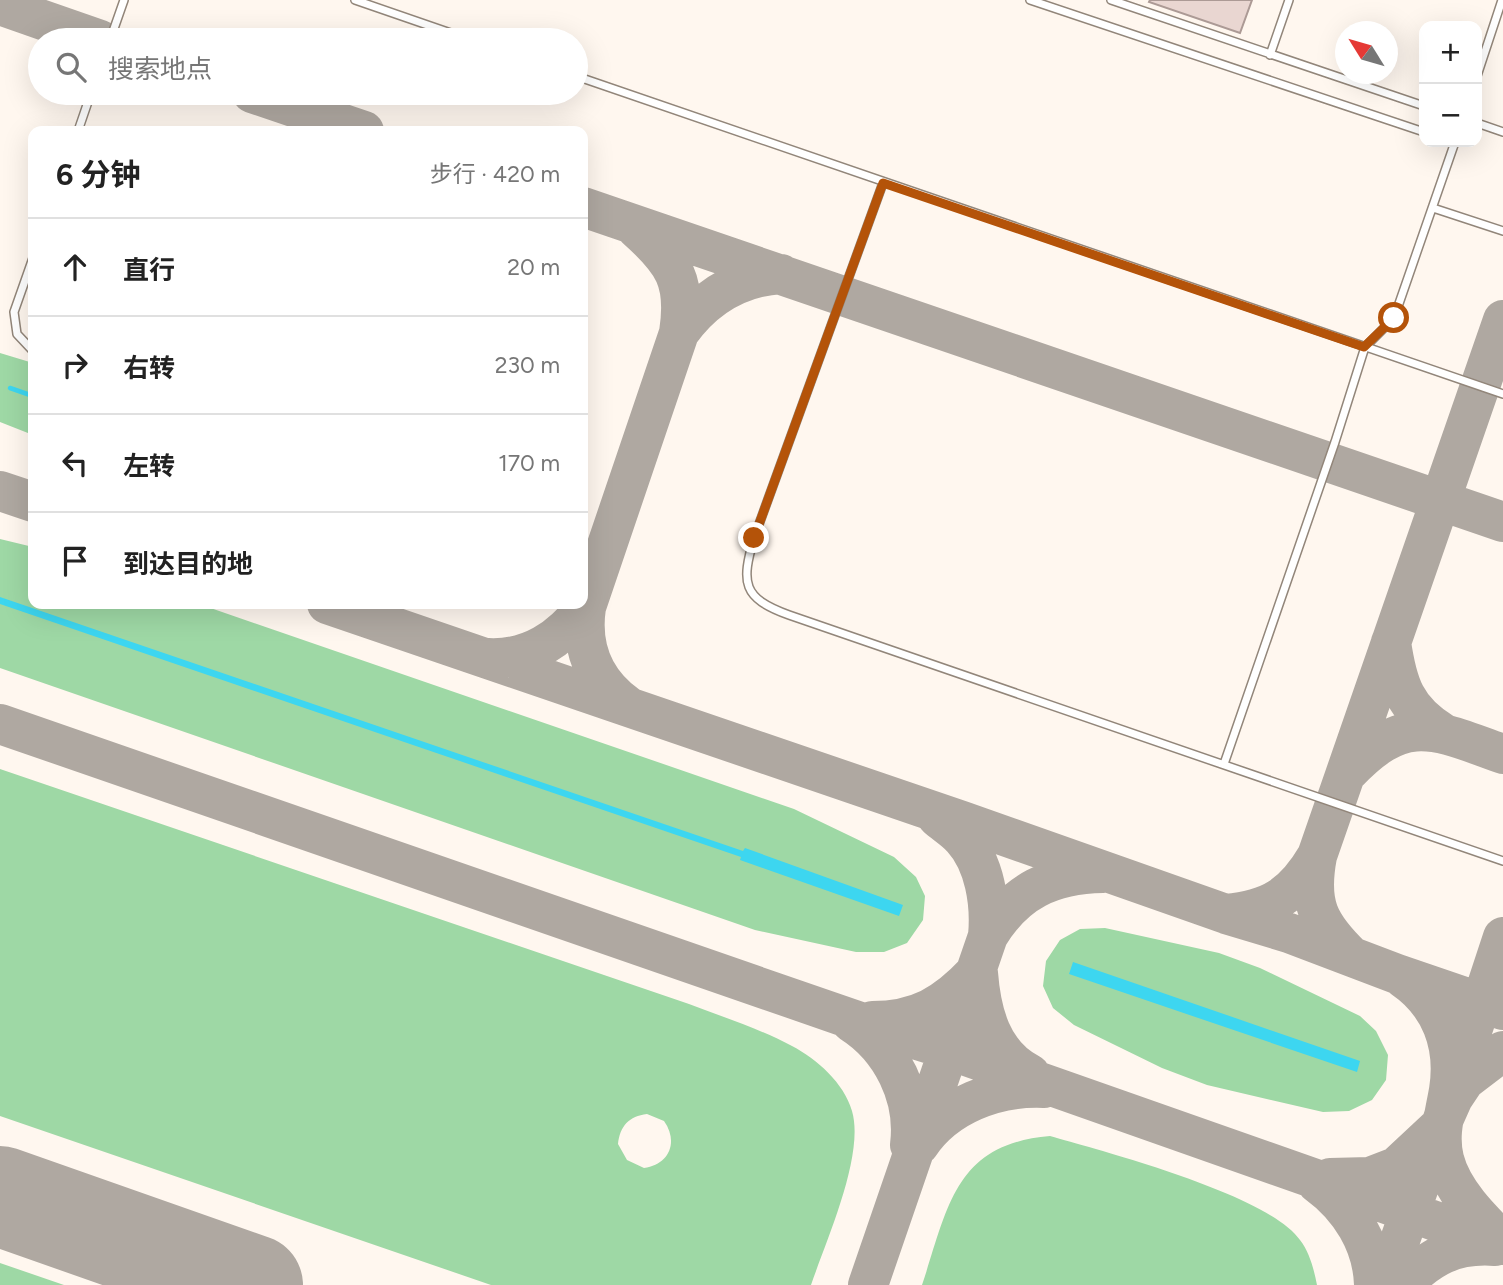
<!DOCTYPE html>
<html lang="zh">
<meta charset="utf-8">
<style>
:root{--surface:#fff;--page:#f6f6f6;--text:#222;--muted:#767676;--line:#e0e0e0}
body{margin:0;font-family:Figtree,"Noto Sans SC",sans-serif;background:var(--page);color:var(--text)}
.controls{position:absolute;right:21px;top:21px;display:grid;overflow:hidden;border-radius:14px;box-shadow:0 7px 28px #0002}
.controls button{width:63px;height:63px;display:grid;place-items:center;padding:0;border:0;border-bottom:2px solid var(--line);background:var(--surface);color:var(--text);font:35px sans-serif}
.compass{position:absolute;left:1335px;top:21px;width:63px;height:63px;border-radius:50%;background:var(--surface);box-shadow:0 7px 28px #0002;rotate:307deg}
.stop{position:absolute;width:21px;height:21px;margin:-16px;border:5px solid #b45309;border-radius:50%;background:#fff}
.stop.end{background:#b45309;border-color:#fff;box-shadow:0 2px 7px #0008}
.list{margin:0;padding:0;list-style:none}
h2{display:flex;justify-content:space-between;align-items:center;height:91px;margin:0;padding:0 28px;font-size:30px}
h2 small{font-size:23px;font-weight:400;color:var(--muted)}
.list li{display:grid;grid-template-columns:46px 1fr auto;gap:21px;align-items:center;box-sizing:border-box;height:98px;padding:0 28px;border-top:2px solid var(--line)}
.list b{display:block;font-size:26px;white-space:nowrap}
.list em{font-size:23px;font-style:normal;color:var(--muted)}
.icon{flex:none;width:38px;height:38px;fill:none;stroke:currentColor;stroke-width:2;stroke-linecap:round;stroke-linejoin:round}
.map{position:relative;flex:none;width:1503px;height:1285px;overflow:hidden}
.search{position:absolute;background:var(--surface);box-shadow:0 7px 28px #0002;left:28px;top:28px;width:560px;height:77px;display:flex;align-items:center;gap:18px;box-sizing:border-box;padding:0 24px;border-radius:38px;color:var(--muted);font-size:26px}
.panel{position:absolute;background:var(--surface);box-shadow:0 7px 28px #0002;left:28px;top:126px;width:560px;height:483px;border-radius:14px}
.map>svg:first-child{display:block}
</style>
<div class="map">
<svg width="1503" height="1285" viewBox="0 0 1503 1285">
<rect width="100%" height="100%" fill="#fff7ef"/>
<path fill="#9ed8a5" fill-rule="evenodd" d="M0 353 33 363V435L0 422Z
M0 539 33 547V604H199L794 809 894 857 916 877 925 896 923 920 907 943 884 952H856L755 930 0 668Z
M0 769 689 1004C723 1017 760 1029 792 1046 817 1059 844 1083 852 1111 865 1155 826 1241 811 1285H491L0 1116ZM647 1114 664 1121C679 1142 669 1165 644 1168L627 1160 618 1144C620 1126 629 1116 647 1114Z
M1105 928 1219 953 1260 968 1360 1016 1376 1031 1388 1055 1386 1080 1372 1100 1349 1111 1323 1112 1207 1085 1162 1068 1074 1025 1053 1008 1043 986 1046 961 1060 940 1080 929Z
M1050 1136C1106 1152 1269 1195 1300 1240 1310 1253 1314 1270 1317 1285H922C948 1208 954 1144 1050 1136Z
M0 1263 64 1285H0Z"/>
<path fill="#3dd6f0" d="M0 597 743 851 745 848 903 905 899 916 740 860 741 857 0 604Z
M1073 962 1360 1061 1357 1072 1069 974Z"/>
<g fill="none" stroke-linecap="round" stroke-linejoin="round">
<path stroke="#3dd6f0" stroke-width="4.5" d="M10 388 33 396"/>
<path stroke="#afa8a1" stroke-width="40" d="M0 5 100 40
M252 93 364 131
M583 207 1503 522
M679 333C704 298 737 277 781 274
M0 491 33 502
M327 604 962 821 1226 914 1289 933 1397 974 1503 1010
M1391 642C1397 684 1405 710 1443 733
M488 658C531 660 560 639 586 607
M628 706C594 682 580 648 586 607L679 333C687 281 674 262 636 228
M0 724 860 1022 949 1050 1503 1245
M1347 773C1405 712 1433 729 1503 754
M937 817C945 824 955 830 962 838 985 863 991 904 988 936
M1226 914C1271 910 1294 895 1317 856
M1352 957C1318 924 1308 904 1317 856L1503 320
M978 973C981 1012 991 1054 1030 1074
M1403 978C1441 1004 1456 1045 1449 1090 1445 1114 1438 1134 1444 1159 1452 1191 1480 1219 1503 1241
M872 1021C918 1021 945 1005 976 972
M851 1022C892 1048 916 1097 910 1145
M919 1145C946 1105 996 1086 1044 1088
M1330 1178 1370 1177 1396 1167 1441 1125 1453 1098 1465 1080 1503 1051
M1317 1183C1350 1207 1373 1244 1374 1285
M868 1285 988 936C1015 891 1051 874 1103 873
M1384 1285 1441 1125 1503 937
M1402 1285C1430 1257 1454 1243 1495 1246"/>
<path stroke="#afa8a1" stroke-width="100" d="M0 1196 253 1285"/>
</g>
<path fill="#e9d6d1" stroke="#ac9a95" stroke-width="2" d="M1150 0H1252L1240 33 1149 2Z"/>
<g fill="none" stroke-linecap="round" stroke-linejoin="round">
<defs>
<path id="service" d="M355 0 471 40
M1030 0 1424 132
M1111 0 1424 106
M110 40 124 0
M1270 55 1289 0
M576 76 1503 394
M1477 76 1502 0
M1477 123 1503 132
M78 131 91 93
M883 183 754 538C741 583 742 598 789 615L1503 861
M1433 208 1503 231
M33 258 14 312 17 334 33 351
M1224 764 1335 442 1365 347 1394 318 1455 142"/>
</defs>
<use href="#service" stroke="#92867a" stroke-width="10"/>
<use href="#service" stroke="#fff" stroke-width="7"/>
</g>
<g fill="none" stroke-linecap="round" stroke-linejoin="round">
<path stroke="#b45309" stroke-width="9" d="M754 538 883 183 1364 347 1394 318"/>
</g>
</svg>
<div class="controls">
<button>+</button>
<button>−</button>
</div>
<svg class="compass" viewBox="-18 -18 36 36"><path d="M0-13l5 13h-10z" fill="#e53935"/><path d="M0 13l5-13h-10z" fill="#767676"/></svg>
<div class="stop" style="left:1394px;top:318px"></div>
<div class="stop end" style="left:754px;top:538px"></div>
<div class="search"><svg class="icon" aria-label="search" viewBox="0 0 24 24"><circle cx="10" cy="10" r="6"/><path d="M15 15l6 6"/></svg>搜索地点</div>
<section class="panel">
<h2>6 分钟<small>步行 · 420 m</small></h2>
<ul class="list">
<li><svg class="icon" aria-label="ahead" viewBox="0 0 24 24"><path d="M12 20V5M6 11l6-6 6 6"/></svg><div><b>直行</b></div><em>20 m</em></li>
<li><svg class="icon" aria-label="right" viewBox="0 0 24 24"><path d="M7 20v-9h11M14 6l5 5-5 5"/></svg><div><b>右转</b></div><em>230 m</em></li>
<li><svg class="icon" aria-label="left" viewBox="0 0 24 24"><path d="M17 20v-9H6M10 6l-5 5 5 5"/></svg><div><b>左转</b></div><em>170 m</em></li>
<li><svg class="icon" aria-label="arrive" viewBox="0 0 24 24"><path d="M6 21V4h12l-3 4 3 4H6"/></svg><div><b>到达目的地</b></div></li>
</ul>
</section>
</div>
